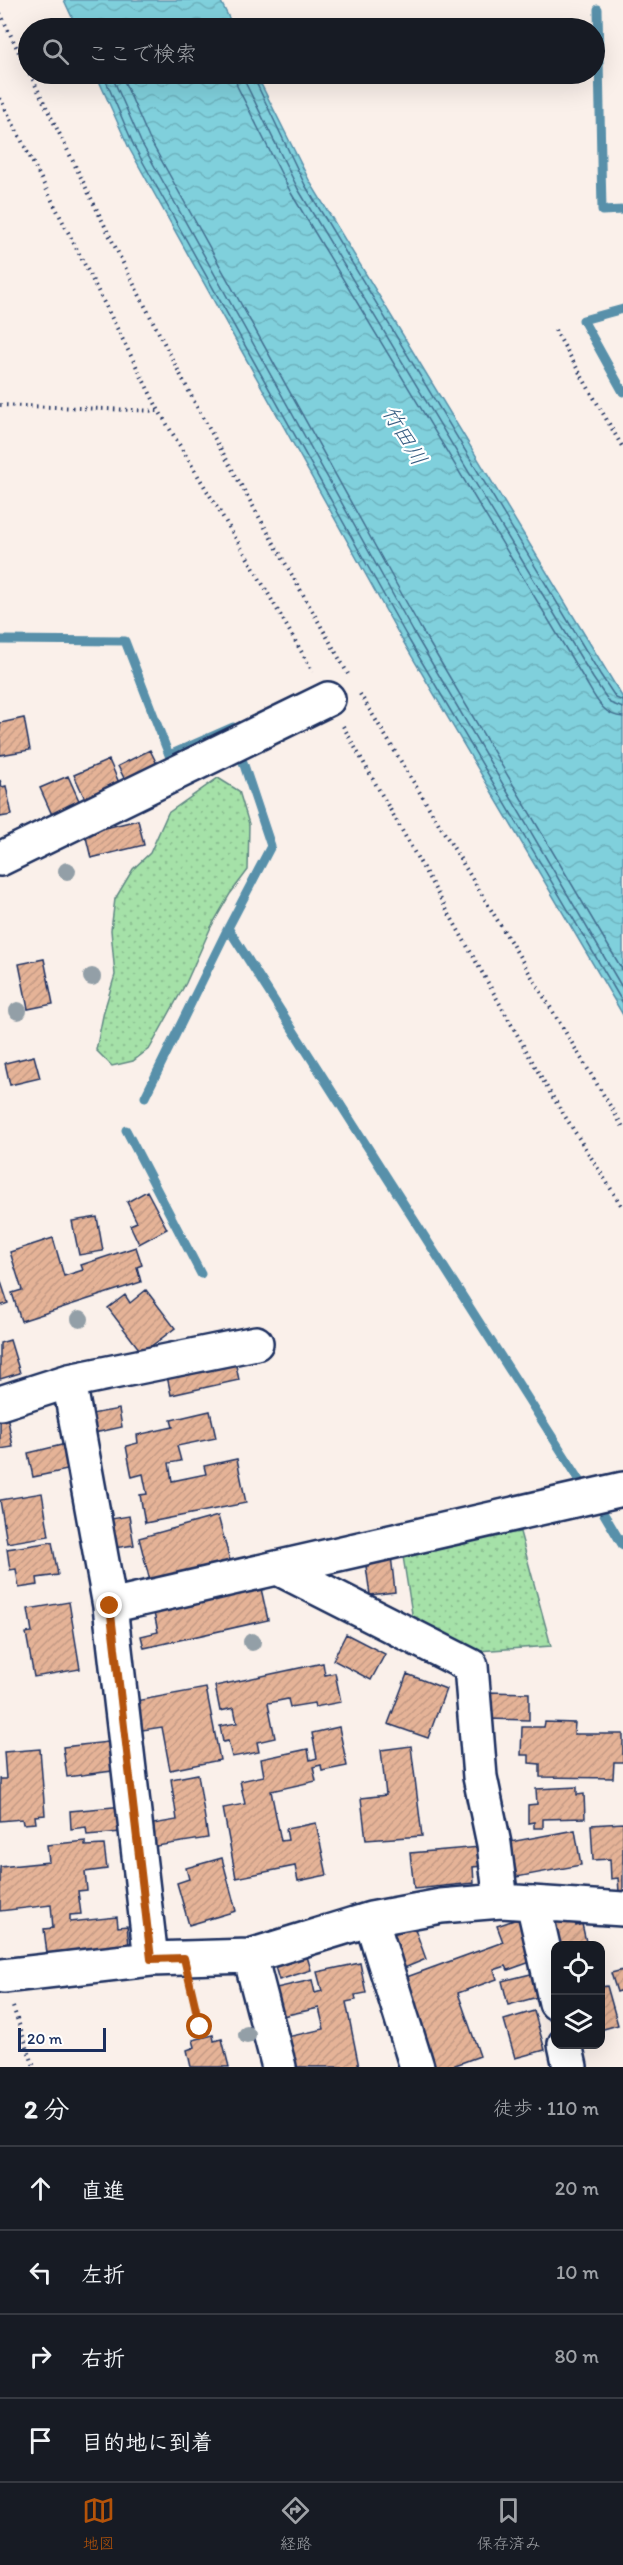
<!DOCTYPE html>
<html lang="ja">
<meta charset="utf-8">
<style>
:root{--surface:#171b24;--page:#20242c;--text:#f1f3f6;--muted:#9ea1a6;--line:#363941;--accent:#b45309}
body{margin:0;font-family:Itim,"Klee One",sans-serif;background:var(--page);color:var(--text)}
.controls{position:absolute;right:18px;bottom:18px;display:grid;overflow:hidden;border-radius:12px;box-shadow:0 6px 24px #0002}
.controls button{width:54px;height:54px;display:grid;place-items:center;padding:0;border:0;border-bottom:2px solid var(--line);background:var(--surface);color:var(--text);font:30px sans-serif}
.scale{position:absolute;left:18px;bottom:15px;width:88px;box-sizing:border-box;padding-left:6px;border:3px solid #1b2f5e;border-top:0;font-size:16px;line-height:21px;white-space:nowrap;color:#1b2f5e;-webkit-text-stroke:4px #fff;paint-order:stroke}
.stop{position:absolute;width:18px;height:18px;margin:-14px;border:4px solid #b45309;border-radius:50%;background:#fff}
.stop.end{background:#b45309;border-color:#fff;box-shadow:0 2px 6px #0008}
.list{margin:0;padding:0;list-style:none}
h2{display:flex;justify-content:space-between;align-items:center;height:78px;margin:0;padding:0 24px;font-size:26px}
h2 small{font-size:20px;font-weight:400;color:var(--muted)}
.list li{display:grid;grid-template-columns:39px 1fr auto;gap:18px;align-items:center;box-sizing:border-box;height:84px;padding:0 24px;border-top:2px solid var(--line)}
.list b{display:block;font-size:22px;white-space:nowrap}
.list em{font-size:20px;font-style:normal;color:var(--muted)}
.icon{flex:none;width:33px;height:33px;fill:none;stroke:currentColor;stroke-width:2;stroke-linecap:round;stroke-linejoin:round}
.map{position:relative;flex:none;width:623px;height:2067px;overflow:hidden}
.search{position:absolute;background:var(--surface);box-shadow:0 6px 24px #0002;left:18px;right:18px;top:18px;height:66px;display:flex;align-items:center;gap:15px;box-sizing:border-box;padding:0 21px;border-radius:33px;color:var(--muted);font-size:22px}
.sheet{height:414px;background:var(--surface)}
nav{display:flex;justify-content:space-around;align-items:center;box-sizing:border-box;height:84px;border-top:2px solid var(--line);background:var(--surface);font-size:16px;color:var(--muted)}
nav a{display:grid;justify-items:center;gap:3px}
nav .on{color:var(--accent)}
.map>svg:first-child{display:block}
</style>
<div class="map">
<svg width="623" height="2067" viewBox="0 0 623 2067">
<defs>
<pattern id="grass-dots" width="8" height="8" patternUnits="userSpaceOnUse" patternTransform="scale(1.5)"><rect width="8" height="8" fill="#a5e1a8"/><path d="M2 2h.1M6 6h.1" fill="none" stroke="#8dc193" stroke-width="1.8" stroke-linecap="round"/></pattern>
<pattern id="water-waves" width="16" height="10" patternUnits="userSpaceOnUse" patternTransform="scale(1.5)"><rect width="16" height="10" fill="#80d0dc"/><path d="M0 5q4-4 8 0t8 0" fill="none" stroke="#6eb3bf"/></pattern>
<pattern id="building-hatch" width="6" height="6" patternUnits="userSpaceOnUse" patternTransform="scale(1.5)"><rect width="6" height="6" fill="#e5b397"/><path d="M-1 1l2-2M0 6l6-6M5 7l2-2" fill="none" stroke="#c49a85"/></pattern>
</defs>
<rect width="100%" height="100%" fill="#faf0ea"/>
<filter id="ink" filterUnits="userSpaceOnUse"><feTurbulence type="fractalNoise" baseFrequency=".0167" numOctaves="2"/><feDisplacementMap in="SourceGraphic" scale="12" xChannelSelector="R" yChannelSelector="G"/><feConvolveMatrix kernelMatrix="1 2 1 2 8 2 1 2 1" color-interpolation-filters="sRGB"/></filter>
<g filter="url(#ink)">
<path fill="url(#grass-dots)" stroke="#608883" stroke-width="1.5" d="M218 778 239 791 249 824 248 870 230 894 211 927 186 983 150 1048 133 1061 112 1066 96 1050 104 1011 115 975 111 930 115 899 133 869 150 853 168 813Z
M520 1532 551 1646 477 1651 413 1620 402 1550Z"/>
<path fill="url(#water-waves)" stroke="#5890aa" stroke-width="1.5" d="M64 0H220L234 28H77Z
M96 74H256L310 182 623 698V1015L401 638 129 148Z"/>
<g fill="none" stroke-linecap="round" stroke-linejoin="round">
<path stroke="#436f90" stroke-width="1.5" d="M103 74 134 146 406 635 623 1003
M111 74 141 142 413 631 623 989
M121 74 149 138 420 627 623 971
M235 74 237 86 291 193 586 682C595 697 603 716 623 717
M244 74 245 82 298 189 593 678 610 703 623 708
M252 74 305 185 600 674 616 698 623 701"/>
<path stroke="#5890aa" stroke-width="9" d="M598 9 602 211 623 210
M623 309 583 320 623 392
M0 640 125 641 169 755 233 727
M243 762 271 846 228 928 581 1482
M145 1097 228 928
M126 1130 201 1274
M601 1509 623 1546"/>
</g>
<path fill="url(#building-hatch)" stroke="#1b2f5e" stroke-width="1.5" d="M24 718 30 750 0 755V723Z
M150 750 159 768 127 784 118 766Z
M109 760 120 785 86 801 74 775Z
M68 776 81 805 53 817 40 788Z
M0 780 2 787 6 786 12 815 0 817Z
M138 820 144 845 91 858 85 833Z
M44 959 53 1004 28 1009 19 964Z
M34 1056 40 1078 10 1085 5 1063Z
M147 1191 167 1229 139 1244 130 1225 137 1222 127 1202Z
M97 1217 103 1251 79 1255 72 1221Z
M53 1238 64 1276 83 1270 81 1265 136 1247 142 1265 137 1267 141 1282 21 1321 12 1293 22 1290 10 1252Z
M0 1279 8 1303 0 1306Z
M146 1290 175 1328 142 1353 108 1308 125 1295 130 1303Z
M10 1340 20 1373 0 1379V1343Z
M234 1356 239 1380 171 1395 166 1371Z
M119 1409 122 1427 94 1433 91 1414Z
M210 1411 216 1438 177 1446 181 1461 169 1463 172 1481 206 1474 204 1466 237 1459 246 1503 145 1523 140 1495 147 1494 143 1474 132 1477 126 1446 138 1443 137 1435 173 1427 171 1420Z
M7 1415 13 1447 0 1449V1417Z
M66 1444 72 1469 33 1477 28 1453Z
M42 1493 49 1536 7 1543 0 1500Z
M129 1516 134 1545 114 1548 111 1519Z
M218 1516 231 1564 168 1581 167 1576 150 1581 139 1538Z
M52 1542 58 1575 37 1578 38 1585 19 1588 16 1569 10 1570 7 1549Z
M391 1555 395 1592 370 1595 365 1559Z
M260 1584 268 1620 144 1648 141 1636 158 1632 153 1608Z
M69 1602 80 1669 34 1677 26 1633 32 1632 28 1609Z
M346 1634 385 1654 371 1680 333 1660Z
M323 1663 325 1675 335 1673 341 1702 315 1707 314 1703 290 1707 288 1699 268 1703 275 1738 257 1742 259 1752 232 1757 228 1741 223 1742 220 1726 237 1723 234 1708 220 1711 215 1686Z
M407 1674 446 1689 428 1738 388 1724Z
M206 1688 220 1760 170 1770 162 1727 136 1731 130 1702Z
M487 1692 529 1693V1720L487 1719Z
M545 1722 575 1723 574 1734H623V1762H614L613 1778 540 1777V1764L529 1763V1755H521L522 1727H544Z
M339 1727 347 1766 322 1771 321 1765 313 1767 316 1781 271 1791 281 1841 288 1840 286 1829 316 1823 327 1875 298 1881 295 1866 236 1878 223 1808 245 1804 240 1781 264 1776 261 1759 308 1749 310 1760 317 1758 312 1733Z
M108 1742 112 1771 67 1777 63 1747Z
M411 1746 422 1836 366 1840 361 1798 386 1795 381 1750Z
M40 1749 45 1815 35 1816 36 1823 23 1824 22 1819 0 1821V1779H6L4 1752Z
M198 1774 208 1838 151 1847 147 1825 177 1820 171 1779Z
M577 1787V1795L584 1794 585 1818 543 1819V1828H534V1822L528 1823V1805L537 1804 536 1789Z
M124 1806 121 1832 87 1835 86 1827 71 1829 70 1811Z
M623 1823V1892H619L618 1878 611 1879 610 1859 593 1860 591 1825Z
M575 1830 581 1865 517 1877 510 1842Z
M85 1841V1846L104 1845 107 1869 85 1872 87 1890 78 1891 81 1914 70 1915V1922L117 1917 118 1927 127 1926 129 1945 47 1954 44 1929 53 1928 51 1905 0 1911V1867L49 1862 47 1845Z
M480 1847 482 1866 473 1867 474 1883 414 1889 410 1853Z
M222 1858 236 1911 189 1925 177 1883 189 1879 186 1868Z
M574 1916 576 1926 582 1924 587 1946H556L549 1922Z
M520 1918 536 1960 508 1970 506 1966 494 1970 497 1979 458 1993 480 2056 450 2067H435L404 1978 503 1942 497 1926Z
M414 1926 426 1959 397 1971 384 1937Z
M305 1949 311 1970 279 1980 273 1960Z
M360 1963 366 1993 355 1995 356 2000 346 2002 359 2067H293L287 2037 324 2029 319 2008 282 2016 276 1988 312 1980 315 1993 322 1991 317 1972Z
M623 1970V1990L617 1992 611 1973Z
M539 1972 545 1995 508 2005 502 1981Z
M607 1986 618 2025 600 2030V1987Z
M534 2011 545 2050 515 2058 504 2020Z
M213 2035 214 2041 222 2039 229 2067H191L187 2050 195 2047 193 2040Z"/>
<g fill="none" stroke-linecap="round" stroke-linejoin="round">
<defs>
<path id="minor" d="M0 859 328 699
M69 1381 256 1343
M0 1403 69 1381 110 1606 623 1489
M278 1568 471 1666 480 1777 494 1844 501 1901
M110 1606 151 1959
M533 1903 556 2003
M371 1919 417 2067
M250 1956 279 2067
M3 1976 151 1959 250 1956 371 1919 441 1906 501 1901 623 1909
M565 2044 570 2067"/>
</defs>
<use href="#minor" stroke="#1b2f5e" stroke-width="38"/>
<path stroke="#1b2f5e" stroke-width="4" stroke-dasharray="1.5 4.5" stroke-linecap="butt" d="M0 13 28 71
M30 74 127 271 198 409 348 674
M0 98 159 411 250 562 313 672
M555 330 623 448
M0 405 158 411
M360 694 623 1127
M343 726 549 1091 623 1208
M191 1988 200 2027
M13 2007 34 2067"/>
<use href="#minor" stroke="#fff" stroke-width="33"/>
</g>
<g fill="#939fa7">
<circle cx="67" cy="871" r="9"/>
<circle cx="92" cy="977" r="9"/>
<circle cx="18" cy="1011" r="9"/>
<circle cx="80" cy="1319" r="9"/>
<circle cx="252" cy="1642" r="9"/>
<circle cx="247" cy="2035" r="9"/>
</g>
</g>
<g fill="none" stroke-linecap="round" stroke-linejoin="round" filter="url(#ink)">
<path stroke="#b45309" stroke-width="8" d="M110 1606 151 1959 184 1958 200 2027"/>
</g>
<g text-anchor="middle" stroke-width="4.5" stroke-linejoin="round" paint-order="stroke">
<g font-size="22" font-style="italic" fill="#395f84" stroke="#fff">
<text transform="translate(405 435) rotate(59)" y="8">竹田川</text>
</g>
</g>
</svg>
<div class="controls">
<button><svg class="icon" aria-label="locate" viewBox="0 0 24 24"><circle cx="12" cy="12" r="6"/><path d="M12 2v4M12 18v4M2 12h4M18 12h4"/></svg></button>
<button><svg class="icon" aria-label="layers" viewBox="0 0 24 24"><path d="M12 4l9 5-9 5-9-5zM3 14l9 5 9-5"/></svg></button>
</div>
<div class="scale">20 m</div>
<div class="stop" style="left:200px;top:2027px"></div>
<div class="stop end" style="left:110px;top:1606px"></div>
<div class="search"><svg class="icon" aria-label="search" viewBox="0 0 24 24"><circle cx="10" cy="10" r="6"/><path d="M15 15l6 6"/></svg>ここで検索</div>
</div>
<section class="sheet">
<h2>2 分<small>徒歩 · 110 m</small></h2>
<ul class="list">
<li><svg class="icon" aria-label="ahead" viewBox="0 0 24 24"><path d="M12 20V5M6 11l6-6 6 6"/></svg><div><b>直進</b></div><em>20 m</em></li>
<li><svg class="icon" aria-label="left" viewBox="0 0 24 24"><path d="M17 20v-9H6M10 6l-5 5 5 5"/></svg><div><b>左折</b></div><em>10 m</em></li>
<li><svg class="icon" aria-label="right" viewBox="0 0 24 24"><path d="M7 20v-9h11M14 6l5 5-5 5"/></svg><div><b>右折</b></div><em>80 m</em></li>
<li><svg class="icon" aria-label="arrive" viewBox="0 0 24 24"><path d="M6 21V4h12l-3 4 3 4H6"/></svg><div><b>目的地に到着</b></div></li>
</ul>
</section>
<nav>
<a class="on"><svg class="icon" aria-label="map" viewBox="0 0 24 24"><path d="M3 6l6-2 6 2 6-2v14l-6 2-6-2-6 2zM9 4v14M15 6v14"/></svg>地図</a>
<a><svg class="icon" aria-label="directions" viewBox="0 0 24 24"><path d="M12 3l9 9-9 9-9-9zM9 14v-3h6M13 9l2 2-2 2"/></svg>経路</a>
<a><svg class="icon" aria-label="saved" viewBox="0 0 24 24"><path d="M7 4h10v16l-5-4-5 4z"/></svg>保存済み</a>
</nav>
